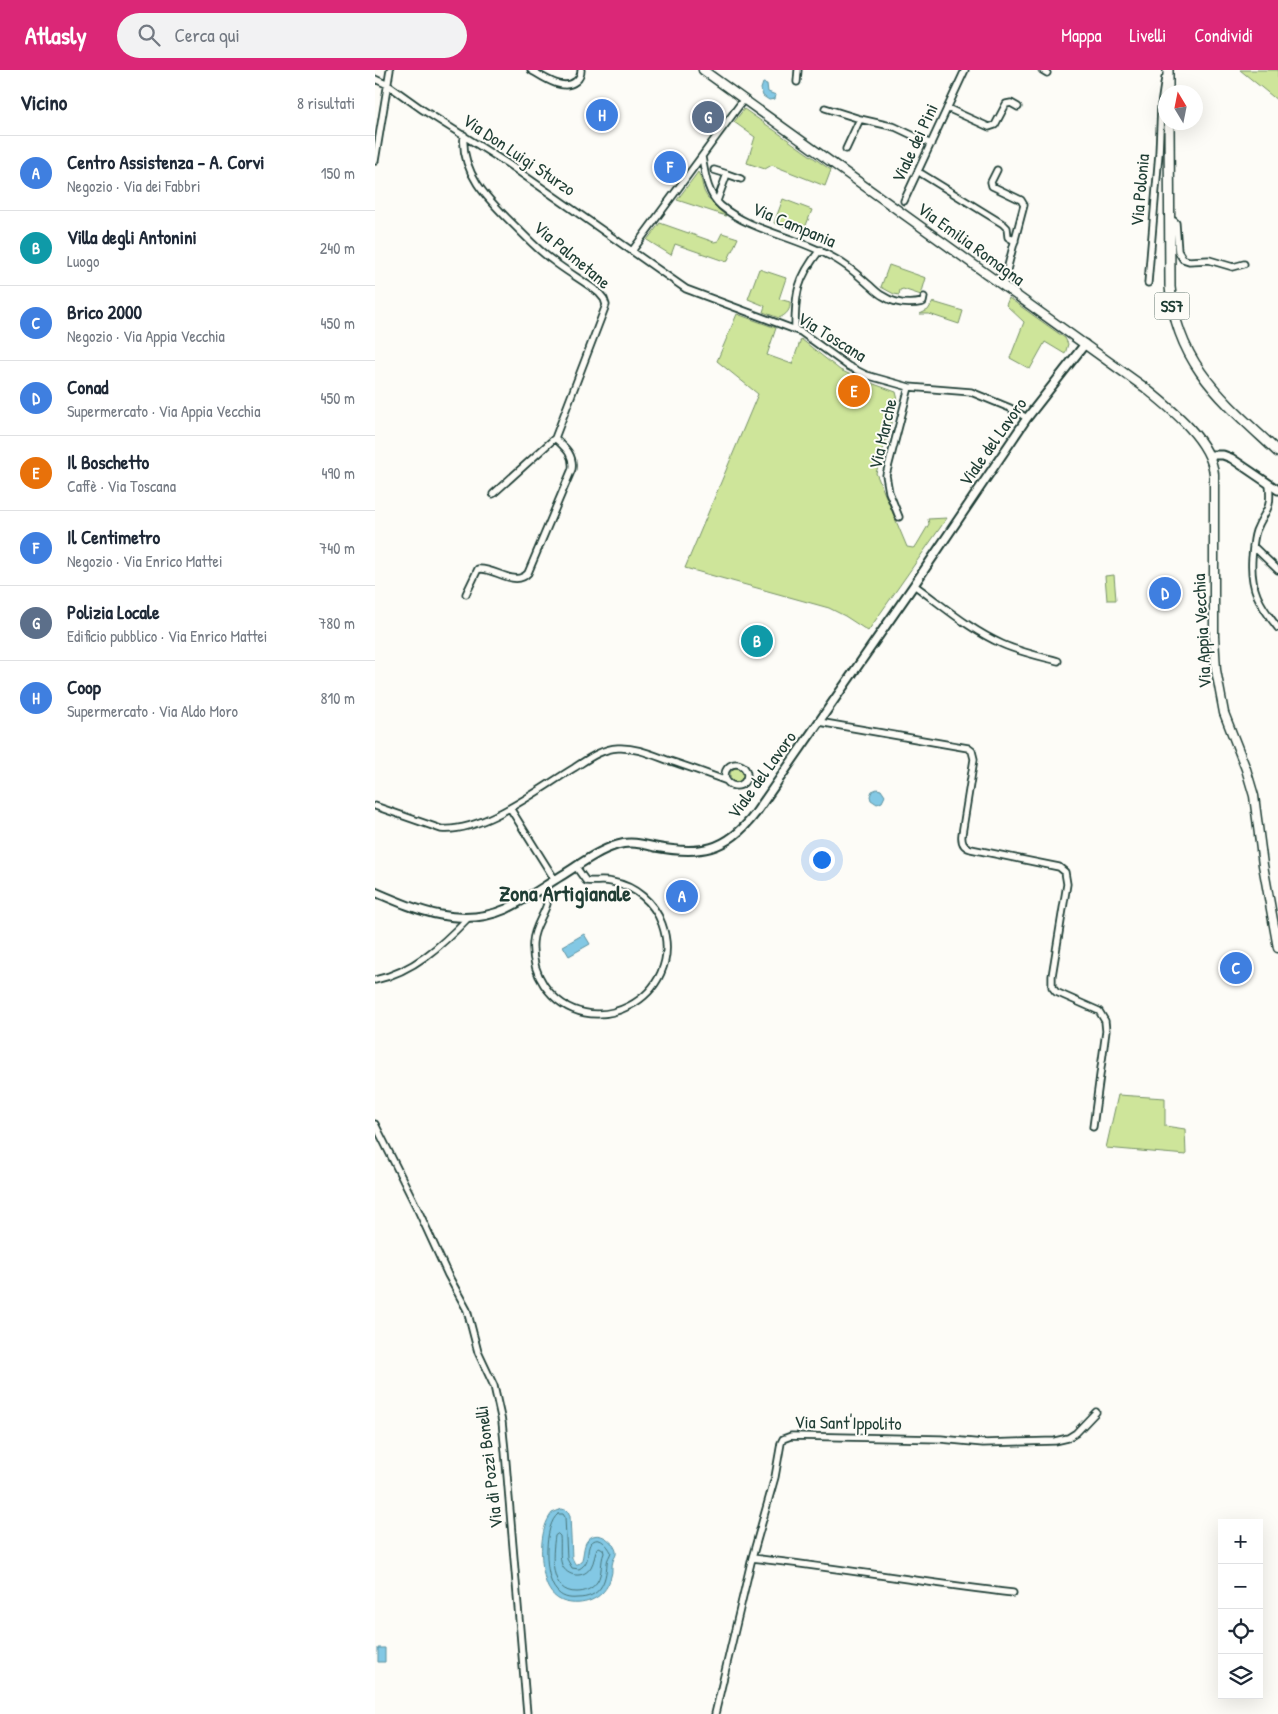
<!DOCTYPE html>
<html lang="it">
<meta charset="utf-8">
<style>
:root{--surface:#fff;--page:#f2f2f3;--text:#1f2937;--muted:#747a83;--line:#e0e1e3;--accent:#db2777}
body{margin:0;font-family:"Patrick Hand",sans-serif;background:var(--page);color:var(--text)}
.controls{position:absolute;right:15px;bottom:15px;display:grid;overflow:hidden;border-radius:0px;box-shadow:0 5px 20px #0002}
.controls button{width:45px;height:45px;display:grid;place-items:center;padding:0;border:0;border-bottom:1px solid var(--line);background:var(--surface);color:var(--text);font:25px sans-serif}
.compass{position:absolute;left:783px;top:15px;width:45px;height:45px;border-radius:50%;background:var(--surface);box-shadow:0 5px 20px #0002;rotate:350deg}
.you{position:absolute;left:446px;top:789px;width:18px;height:18px;margin:-12px;border:4px solid #fff;border-radius:50%;background:#1a73e8;box-shadow:0 0 0 8px #1a73e833}
.badge{display:grid;place-items:center;width:32px;height:32px;border-radius:50%;background:var(--accent);color:#fff;font-size:16px;font-weight:700}
.pin{position:absolute;translate:-50% -50%;border:2px solid #fff;box-shadow:0 1px 5px #0006}
.list{margin:0;padding:0;list-style:none}
h2{display:flex;justify-content:space-between;align-items:center;height:65px;margin:0;padding:0 20px;font-size:21px}
h2 small{font-size:16px;font-weight:400;color:var(--muted)}
.list li{display:grid;grid-template-columns:32px 1fr auto;gap:15px;align-items:center;box-sizing:border-box;height:75px;padding:0 20px;border-top:1px solid var(--line)}
.list b{display:block;font-size:19px;white-space:nowrap}
.list p{margin:0;font-size:16px;white-space:nowrap;color:var(--muted)}
.list em{font-size:16px;font-style:normal;color:var(--muted)}
.icon{flex:none;width:28px;height:28px;fill:none;stroke:currentColor;stroke-width:2;stroke-linecap:round;stroke-linejoin:round}
.map{position:relative;flex:none;width:903px;height:1644px;overflow:hidden}
header{display:flex;align-items:center;gap:30px;box-sizing:border-box;height:70px;padding:0 25px;background:var(--accent);color:#fff}
header strong{font-size:24px}
nav{display:flex;gap:28px;margin-inline-start:auto;font-size:18px}
.search{width:350px;height:45px;background:var(--page);display:flex;align-items:center;gap:12px;box-sizing:border-box;padding:0 18px;border-radius:28px;color:var(--muted);font-size:19px}
main{display:flex}
aside{flex:1;background:var(--surface)}
.map>svg:first-child{display:block}
</style>
<header>
<strong>Atlasly</strong>
<div class="search"><svg class="icon" aria-label="search" viewBox="0 0 24 24"><circle cx="10" cy="10" r="6"/><path d="M15 15l6 6"/></svg>Cerca qui</div>
<nav><a>Mappa</a><a>Livelli</a><a>Condividi</a></nav>
</header>
<main>
<aside>
<h2>Vicino<small>8 risultati</small></h2>
<ul class="list">
<li><span class="badge" style="background:#3f7fe0">A</span><div><b>Centro Assistenza - A. Corvi</b><p>Negozio · Via dei Fabbri</p></div><em>150 m</em></li>
<li><span class="badge" style="background:#0f9aa8">B</span><div><b>Villa degli Antonini</b><p>Luogo</p></div><em>240 m</em></li>
<li><span class="badge" style="background:#3f7fe0">C</span><div><b>Brico 2000</b><p>Negozio · Via Appia Vecchia</p></div><em>450 m</em></li>
<li><span class="badge" style="background:#3f7fe0">D</span><div><b>Conad</b><p>Supermercato · Via Appia Vecchia</p></div><em>450 m</em></li>
<li><span class="badge" style="background:#e8710a">E</span><div><b>Il Boschetto</b><p>Caffè · Via Toscana</p></div><em>490 m</em></li>
<li><span class="badge" style="background:#3f7fe0">F</span><div><b>Il Centimetro</b><p>Negozio · Via Enrico Mattei</p></div><em>740 m</em></li>
<li><span class="badge" style="background:#5c6f8a">G</span><div><b>Polizia Locale</b><p>Edificio pubblico · Via Enrico Mattei</p></div><em>780 m</em></li>
<li><span class="badge" style="background:#3f7fe0">H</span><div><b>Coop</b><p>Supermercato · Via Aldo Moro</p></div><em>810 m</em></li>
</ul>
</aside>
<div class="map">
<svg width="903" height="1644" viewBox="0 0 903 1644">
<rect width="100%" height="100%" fill="#fdfcf7"/>
<filter id="ink" filterUnits="userSpaceOnUse"><feTurbulence type="fractalNoise" baseFrequency=".02" numOctaves="2"/><feDisplacementMap in="SourceGraphic" scale="10" xChannelSelector="R" yChannelSelector="G"/><feConvolveMatrix kernelMatrix="1 2 1 2 8 2 1 2 1" color-interpolation-filters="sRGB"/></filter>
<g filter="url(#ink)">
<path fill="#cee59a" stroke="#769167" d="M865 0H903V31Z
M369 39 456 100 450 116 397 95 390 99 372 93 380 67 359 52Z
M323 102C327 108 327 115 329 121 334 132 342 138 351 146L302 130Z
M408 129 437 140 428 163 399 153Z
M285 153 339 172 343 171 347 163 363 168 352 192 300 174 296 185 272 170Z
M514 195 551 208 546 225 528 219 525 220 524 225 519 224 506 217Z
M384 199 411 208 404 229 415 232C416 240 411 245 404 248L388 242 390 236 373 229Z
M634 228 690 268 693 274 690 284 670 272 655 299 635 288 649 252 631 235Z
M558 232 588 241 584 254 554 244H545L553 240Z
M362 244 401 258 392 285 417 294 426 269 465 300 485 309 521 322 523 330 501 403 532 477 538 478 541 476 554 454 553 449 572 448 493 561 470 546 454 538 310 498 383 324 342 291Z
M739 505 741 530H732L730 506Z
M355 705a7 7 0 1 1 14 0a7 7 0 1 1-14 0Z
M743 1025 790 1028V1056L810 1059 811 1085 731 1078Z"/>
<path fill="#83c8e4" stroke="#5b909e" d="M388 13 392 14 393 22 401 25 400 29 394 30 388 26 386 19Z
M502 719 506 720 510 726 507 732 502 734 496 730 495 726 497 721Z
M209 864 215 874 194 886 188 876Z
M187 1439 193 1441 195 1446 197 1488 200 1494H203L206 1492C209 1486 208 1476 212 1471 221 1458 238 1470 241 1481 242 1486 239 1487 238 1491 236 1496 238 1502 236 1506 232 1525 215 1535 196 1533 182 1532 173 1522 170 1509 165 1490 164 1459 177 1443Z
M3 1578H10V1592H3Z"/>
<g fill="none" stroke-linecap="round" stroke-linejoin="round">
<path stroke="#47757a" stroke-width="1" d="M183 1444H188L190 1447 192 1489 197 1498 204 1499C217 1492 210 1481 216 1473 224 1464 233 1476 236 1482 235 1486 232 1489 232 1493 231 1513 225 1528 202 1528 194 1529 186 1527 181 1520 169 1507 168 1455 183 1444Z
M183 1464 185 1466C186 1475 184 1487 187 1495 192 1507 209 1509 216 1497 219 1492 220 1484 222 1478L224 1477 228 1479 229 1483C225 1492 228 1503 222 1512 217 1519 210 1522 202 1522 174 1523 177 1485 180 1466Z"/>
<defs>
<path id="minor" d="M156 0C168 7 188 22 201 11 205 8 206 5 206 0
M667 0 672 3
M0 9 13 15 48 40 133 94 311 219 426 262 473 296 491 305 534 317 596 322 635 338 652 348
M422 12 423 0
M450 38 485 49 520 57 556 74
M572 38 614 57 620 55 631 34 636 33 643 37
M89 65C85 105 117 133 143 159 154 170 164 181 177 190 192 202 209 211 224 223L229 229 231 235 180 368C190 378 199 384 197 399L153 503C140 518 119 497 103 499L91 524
M471 79 485 49
M327 87C330 103 332 124 346 136 376 161 419 166 453 185 468 192 481 203 493 214 498 218 502 223 508 226 520 234 534 235 548 232L549 227
M0 91 15 0
M339 100 352 104
M622 100 616 112 617 116 646 130 649 135 628 215
M547 104 628 154 632 158 633 167 640 171
M342 131 352 104 366 109
M529 131 590 0
M794 150 799 151 801 153 803 181 808 189 814 191 834 190 858 197 869 194
M257 181 369 29
M773 213 784 83 786 35 790 8
M420 260C420 223 422 209 445 180
M894 414C897 443 890 438 881 461 878 470 878 479 877 488 875 519 884 534 903 558
M118 424 180 368
M524 447 514 422 511 405 534 317
M878 476 903 500
M539 515C567 535 595 560 627 574 645 582 664 586 683 591
M444 652 593 678 597 681 599 689 587 764C586 772 588 777 596 779L684 797 690 802 692 814 677 906V917L681 922 724 941 730 951 731 961 718 1057
M350 705a11 11 0 1 1 22 0a11 11 0 1 1-22 0Z
M0 736 66 759C108 763 164 719 199 698 213 689 226 679 243 678 261 677 278 685 295 691 314 697 333 704 352 711
M135 738 180 810
M166 819 172 834C168 847 159 857 158 872 157 887 161 903 169 915 213 979 313 927 287 854 279 832 260 816 237 812 228 810 220 812 211 811L201 797
M0 910C38 902 67 875 93 848
M0 1054 43 1140 73 1205 92 1240 103 1282 119 1316 127 1352 130 1381 152 1644
M377 1488C465 1498 551 1513 638 1523
M340 1644 377 1488 400 1407 406 1373 408 1369 416 1366 566 1369 608 1373 680 1371 693 1368 701 1363 721 1342"/>
<path id="tertiary" d="M834 385H848L856 388 903 420
M0 822C42 840 85 859 131 839 150 830 168 817 186 806 204 795 222 781 242 775 255 771 267 774 280 777 324 785 351 782 380 744L539 515 652 348 710 274"/>
<path id="secondary" d="M328 0 769 317C795 338 836 370 839 404V566L841 600 849 643 871 699 879 726 888 795 903 878"/>
<path id="primary" d="M793 0V22
M794 52 795 217C802 296 850 332 903 382"/>
</defs>
<use href="#minor" stroke="#1f3d34" stroke-width="9"/>
<use href="#tertiary" stroke="#1f3d34" stroke-width="11"/>
<use href="#secondary" stroke="#1f3d34" stroke-width="11"/>
<use href="#primary" stroke="#1f3d34" stroke-width="12"/>
<use href="#minor" stroke="#fdfcf7" stroke-width="5.5"/>
<use href="#tertiary" stroke="#fdfcf7" stroke-width="7"/>
<use href="#secondary" stroke="#fdfcf7" stroke-width="8"/>
<use href="#primary" stroke="#fdfcf7" stroke-width="9"/>
</g>
</g>
<g text-anchor="middle" stroke-width="4" stroke-linejoin="round" paint-order="stroke">
<rect fill="#fdfcf7" stroke="#62766e" stroke-width="1" x="779.5" y="222.5" width="35" height="27" rx="4"/>
<g font-size="16" font-weight="bold" fill="#1f3d34">
<text x="797" y="242">SS7</text>
</g>
<g font-size="18" fill="#1f3d34" stroke="#fdfcf7">
<text transform="translate(540 73) rotate(-65)" y="6">Viale dei Pini</text>
<text transform="translate(144 85) rotate(34)" y="6">Via Don Luigi Sturzo</text>
<text transform="translate(765 120) rotate(-85)" y="6">Via Polonia</text>
<text transform="translate(419 155) rotate(23)" y="6">Via Campania</text>
<text transform="translate(596 174) rotate(36)" y="6">Via Emilia Romagna</text>
<text transform="translate(197 185) rotate(40)" y="6">Via Palmetane</text>
<text transform="translate(457 267) rotate(32)" y="6">Via Toscana</text>
<text transform="translate(508 364) rotate(-77)" y="6">Via Marche</text>
<text transform="translate(618 372) rotate(-55)" y="6">Viale del Lavoro</text>
<text transform="translate(827 561) rotate(-93)" y="6">Via Appia Vecchia</text>
<text transform="translate(387 705) rotate(-54)" y="6">Viale del Lavoro</text>
<text transform="translate(473 1353) rotate(1)" y="6">Via Sant'Ippolito</text>
<text transform="translate(114 1397) rotate(-97)" y="6">Via di Pozzi Bonelli</text>
</g>
<g font-size="22" font-weight="bold" fill="#1f3d34" stroke="#fdfcf7">
<text x="190" y="831">Zona Artigianale</text>
</g>
</g>
</svg>
<div class="controls">
<button>+</button>
<button>−</button>
<button><svg class="icon" aria-label="locate" viewBox="0 0 24 24"><circle cx="12" cy="12" r="6"/><path d="M12 2v4M12 18v4M2 12h4M18 12h4"/></svg></button>
<button><svg class="icon" aria-label="layers" viewBox="0 0 24 24"><path d="M12 4l9 5-9 5-9-5zM3 14l9 5 9-5"/></svg></button>
</div>
<svg class="compass" viewBox="-18 -18 36 36"><path d="M0-13l5 13h-10z" fill="#e53935"/><path d="M0 13l5-13h-10z" fill="#747a83"/></svg>
<div class="you"></div>
<div class="pin badge" style="left:307px;top:826px;background:#3f7fe0">A</div>
<div class="pin badge" style="left:382px;top:571px;background:#0f9aa8">B</div>
<div class="pin badge" style="left:861px;top:898px;background:#3f7fe0">C</div>
<div class="pin badge" style="left:790px;top:523px;background:#3f7fe0">D</div>
<div class="pin badge" style="left:479px;top:321px;background:#e8710a">E</div>
<div class="pin badge" style="left:295px;top:97px;background:#3f7fe0">F</div>
<div class="pin badge" style="left:333px;top:47px;background:#5c6f8a">G</div>
<div class="pin badge" style="left:227px;top:45px;background:#3f7fe0">H</div>
</div>
</main>
